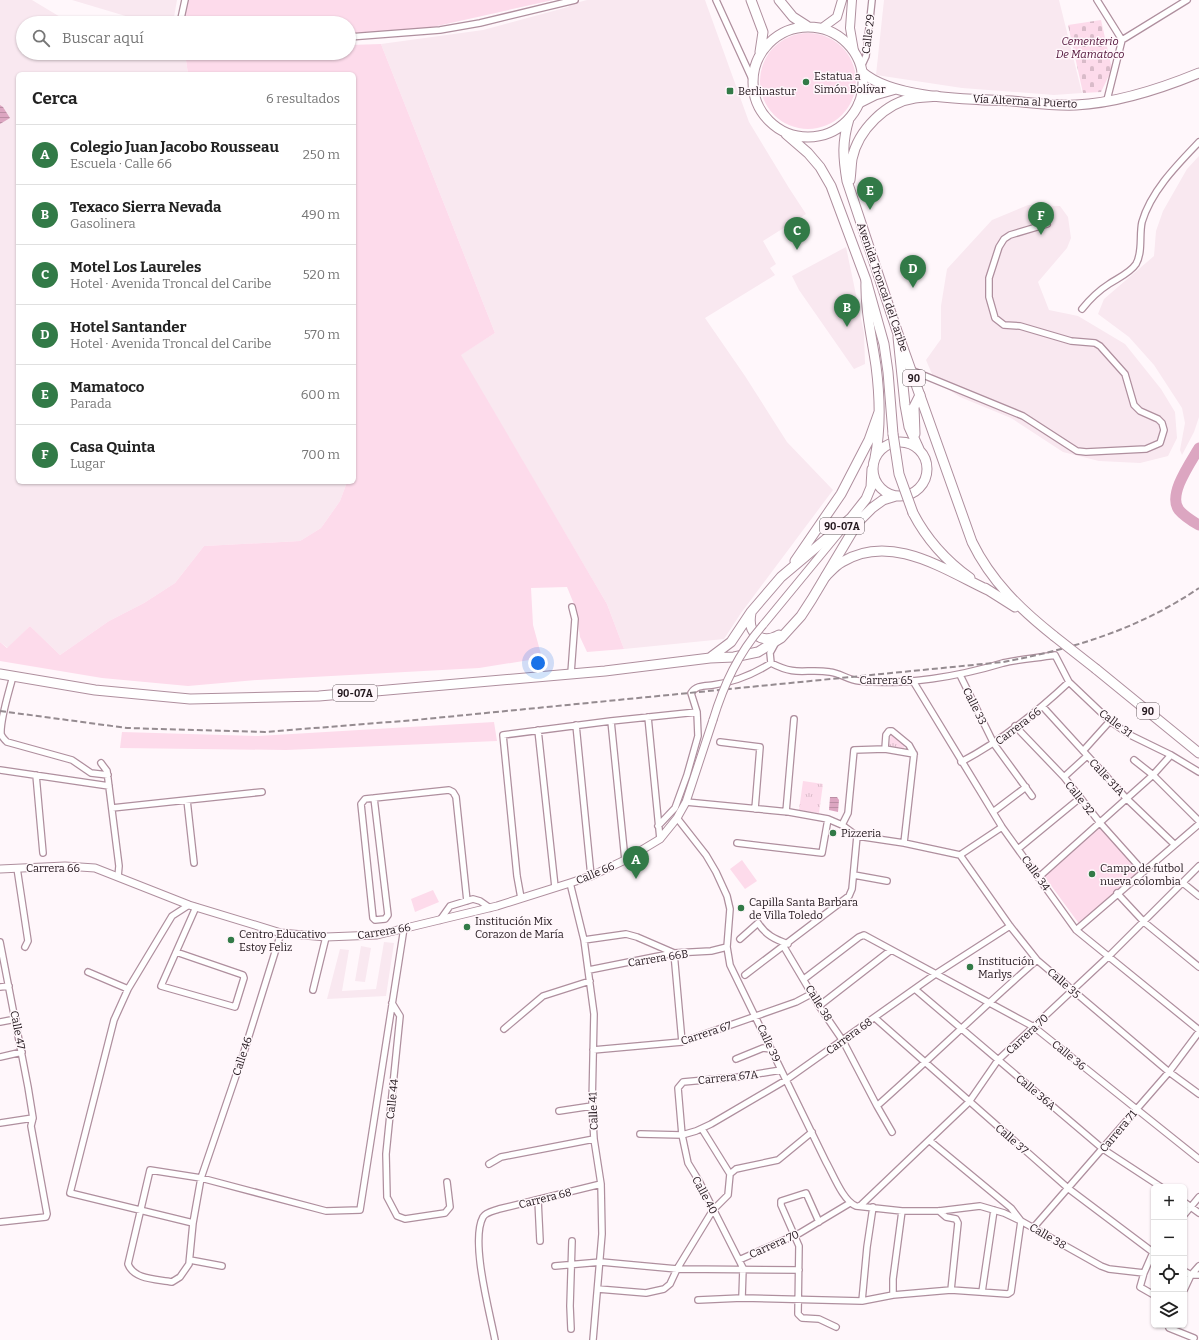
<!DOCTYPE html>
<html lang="es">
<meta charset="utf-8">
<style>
:root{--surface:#fff;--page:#f2f2f2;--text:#222;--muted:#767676;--line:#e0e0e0;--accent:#327a47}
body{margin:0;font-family:Bitter,serif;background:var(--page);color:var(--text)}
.controls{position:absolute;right:12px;bottom:12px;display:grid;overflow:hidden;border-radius:6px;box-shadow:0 1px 3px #0004}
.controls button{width:36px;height:36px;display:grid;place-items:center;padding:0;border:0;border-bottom:1px solid var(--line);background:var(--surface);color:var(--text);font:20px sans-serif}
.you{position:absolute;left:538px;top:663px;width:14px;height:14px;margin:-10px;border:3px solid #fff;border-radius:50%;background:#1a73e8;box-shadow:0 0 0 6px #1a73e833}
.badge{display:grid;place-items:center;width:26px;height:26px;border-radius:50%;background:var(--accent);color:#fff;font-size:13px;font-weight:700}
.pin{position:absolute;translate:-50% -33px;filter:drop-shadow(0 1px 2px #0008)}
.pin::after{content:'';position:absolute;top:21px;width:14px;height:12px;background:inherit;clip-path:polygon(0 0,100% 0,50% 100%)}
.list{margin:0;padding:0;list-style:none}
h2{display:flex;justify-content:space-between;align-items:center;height:52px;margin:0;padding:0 16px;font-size:17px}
h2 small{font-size:13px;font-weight:400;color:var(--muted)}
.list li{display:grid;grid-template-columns:26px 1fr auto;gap:12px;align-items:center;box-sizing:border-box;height:60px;padding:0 16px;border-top:1px solid var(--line)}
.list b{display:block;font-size:15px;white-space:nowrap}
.list p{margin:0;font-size:13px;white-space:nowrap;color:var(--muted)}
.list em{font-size:13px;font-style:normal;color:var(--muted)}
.icon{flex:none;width:22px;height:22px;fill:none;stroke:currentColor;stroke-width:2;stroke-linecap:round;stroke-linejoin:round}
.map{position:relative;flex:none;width:1199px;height:1340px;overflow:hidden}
.search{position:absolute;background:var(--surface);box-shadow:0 1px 3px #0004;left:16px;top:16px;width:340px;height:44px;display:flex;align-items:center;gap:10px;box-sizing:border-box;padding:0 14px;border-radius:22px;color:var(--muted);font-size:15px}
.panel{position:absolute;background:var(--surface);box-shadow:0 1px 3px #0004;left:16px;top:72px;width:340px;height:412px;border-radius:6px}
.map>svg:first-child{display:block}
</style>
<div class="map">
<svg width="1199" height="1340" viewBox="0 0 1199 1340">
<defs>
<pattern id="cemetery-stones" width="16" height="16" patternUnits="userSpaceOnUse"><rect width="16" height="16" fill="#fddbeb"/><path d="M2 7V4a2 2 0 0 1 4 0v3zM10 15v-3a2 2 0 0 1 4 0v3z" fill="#d9bbc9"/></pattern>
<pattern id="park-tufts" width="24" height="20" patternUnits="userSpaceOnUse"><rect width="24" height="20" fill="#fddbeb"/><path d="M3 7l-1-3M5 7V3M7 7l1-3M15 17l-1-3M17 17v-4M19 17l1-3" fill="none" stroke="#d9bbc9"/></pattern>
<pattern id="water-rules" width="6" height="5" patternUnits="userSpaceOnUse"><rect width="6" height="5" fill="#dca6c1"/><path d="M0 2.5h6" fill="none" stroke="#bc8ea5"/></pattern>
</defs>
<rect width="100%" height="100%" fill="#fff7fb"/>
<path fill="#f9e8f0" d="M0 0H32L62 18 81 23H23V53H185L188 74H18V482H347L340 501 321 528 300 541 204 546 175 583 144 603 109 621 60 655 30 626 8 648 0 642Z
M72 0H177L173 23H149Z
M587 0H705L749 122 789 188 806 214 763 241 776 264 770 268 775 275 705 318 745 376 787 442 833 490 741 613 724 639 624 649 607 604 460 355 495 333 381 44 483 30 568 7 572 4Z
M884 0H1059L1082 93 1054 95 962 88 876 75Z
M1199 156V417L1194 432 1182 455 1180 450 1185 423 1182 408 1154 365 1129 337 1098 314 1104 299 1154 256 1156 231 1163 211 1187 169Z
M1028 205 1060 206 1068 217 1071 238 1067 248 1038 282 1049 310 1078 316 1125 344 1161 389 1175 412 1177 438 1168 456 1140 463 1099 461 1063 452 1011 418 960 397 935 381 926 360 941 339V306L947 269 992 220Z
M846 247 864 333 865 364 854 369 799 290 792 276Z
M384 942 394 943 386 996 327 999 340 949 349 950 342 991 376 989Z
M361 946 371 948 365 982 355 981Z"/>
<path fill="#fddbeb" d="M188 0H553L424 29 385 33H349V23H183Z
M760 81a48 48 0 1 1 96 0a48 48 0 1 1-96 0Z
M381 44 495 333 461 355 607 604 624 649 587 652 580 637 576 609 567 587 531 588 533 625 542 658 479 668 257 680 188 686 102 678 0 661V642L7 648 30 626 60 655 109 621 144 603 175 583 204 546 300 541 321 528 340 501 347 482H354V74H188L185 53H349V45Z
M494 722 497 741 286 750 120 748 122 732 258 736Z
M1101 826 1139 872 1080 925 1044 876Z
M742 860 757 881 745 889 730 869Z
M433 890 439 902 415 912 411 899Z"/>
<path fill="url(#cemetery-stones)" d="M1101 20 1112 69 1101 92 1083 93 1068 25Z"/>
<path fill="url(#park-tufts)" d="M891 733 905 745 904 748 889 746Z
M803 781 823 784 819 813 799 810Z"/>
<path fill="url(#water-rules)" d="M0 105 3 107 10 118 0 124Z
M830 797H837L839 800 838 812 829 810Z"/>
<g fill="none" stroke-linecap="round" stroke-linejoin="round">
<path stroke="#dca6c1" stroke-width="11" d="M1199 448C1191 462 1167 495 1179 510 1184 516 1192 521 1199 525"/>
<defs>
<path id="minor" d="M716 0 753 81
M1097 0 1122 40 1107 100
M180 23 185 0
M349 37 440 30 480 23 575 0
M1122 40 1187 0
M861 67 866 56 872 0
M1082 309C1090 299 1098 291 1109 284 1118 278 1130 273 1136 264 1143 252 1139 235 1142 222 1151 191 1177 165 1199 142
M911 370 1023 416 1077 451 1086 452 1146 449 1160 443 1164 430 1162 423 1158 419 1140 411 1134 405 1125 374 1100 346 1095 343 1071 341 1020 326 1004 325 995 318 989 297V278L999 247 1004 239 1010 235 1047 224
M771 663 770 653 776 642
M571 673 575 619 572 607
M960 675 994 744 1032 796
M13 676C9 692 0 719 1 734 2 737 5 740 7 742L72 760 91 773 108 775
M913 681 1002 827 1076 930 1199 1030
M1043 707 1127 799 1174 844
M648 717 660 839
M611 721 625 860
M576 725 591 876
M1015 726 1064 777 1101 824 1143 871
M538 730 555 887
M720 742 760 747 755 809
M885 749 886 735 889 731H892L909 745 914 754
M1083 751 1110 721
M1134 760 1153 775 1199 821
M961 762C1001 741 1036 713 1069 682
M101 763 107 771 119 866 118 877
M0 770 109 786
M36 775 43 853
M1064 777 1087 756
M374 798 388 915 385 919 375 920 373 918 361 804 365 799 449 790 453 792 456 797 467 901
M187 800 194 863
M686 802 789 812 828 819 842 825 857 836 904 843 960 855 1010 926 1037 960 1169 1072 1199 1094
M112 808 262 792
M786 812 794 719
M993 812 1026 787
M677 818 706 855 716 872 727 896 730 909 727 947 730 965 826 1162C833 1174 843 1201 856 1206L902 1211H939L980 1206 1004 1213 1021 1221 1011 1292 1008 1294 951 1290 893 1295 862 1301 742 1298 698 1300
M842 825 848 813 854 750 885 749 914 754
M658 826 675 808 687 775 698 736 697 712 691 693C696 685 705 686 713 685 734 682 754 674 771 663 798 677 805 668 830 672 840 673 848 680 859 681 905 686 960 676 1003 663 1020 659 1038 658 1055 655L1069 682 1110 721 1130 735 1171 755 1199 772
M737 843 822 853 828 819
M904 843 914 754
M1018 849 1080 798
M960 855 1002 827
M17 868 28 941 25 947
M854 875 887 881
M1039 877 1153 775 1171 755
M570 883 584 940 594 1014 592 1106 594 1139 601 1184 602 1234 593 1340
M1183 883 1199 896
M1117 893 1144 922 1199 967
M521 898 517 876 503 735 611 721 697 712
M189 905 172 916 128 989 114 1020 70 1193 193 1223
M440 920 450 906 473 899 480 901 490 908
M1076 930 1199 824
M281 933 243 1055 201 1178 193 1223 189 1264 180 1277 172 1282C157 1279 134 1280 128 1264L150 1170 201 1178 326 1211 360 1210 404 928
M740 939 758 923C766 935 774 939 788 944
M584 940 626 934 637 937 674 953 682 1042
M0 942 28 1087 33 1118 31 1126 47 1214 46 1217 0 1222
M784 947 819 1006 843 1041 877 1106C931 1058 983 1007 1037 960
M176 952 243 975 244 978 235 1007 161 986 196 907
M589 970 674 953 711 951 727 947
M88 972 128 989
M745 975 849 896 852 889 857 836
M804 979 859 937 864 935 1034 1027 1199 1159
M0 987 9 986
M313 990 326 937
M916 990 1103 1149 1161 1187
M392 1003 400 1016 386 1154 387 1197 397 1216 405 1219 445 1213 450 1207 447 1182
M819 1006 891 950
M875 1018 1069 1189 1154 1253
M0 1022 16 1019
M504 1029 543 996 590 981
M593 1050 682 1042 796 1002 813 993
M0 1057 22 1052
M736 1059 763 1048 771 1049
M877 1106 892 1132
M559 1111 592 1106
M0 1123 33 1118
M702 1129 730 1174
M640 1134 682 1135 696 1131 711 1124 786 1080 937 973 1010 926
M930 1141 1011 1208 1021 1221 1101 1266 1109 1269 1144 1273
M489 1164 501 1157 594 1139
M538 1200 540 1241
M1184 1202 1199 1213
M860 1206 969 1102 998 1060 1109 956 1199 866
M939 1211 946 1217 956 1219 958 1223 951 1290
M1184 1215 1199 1197
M819 1222 806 1193 781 1201V1205L799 1246 798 1314 802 1318 819 1319 836 1327
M1034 1227 1169 1072 1199 1032
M1154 1250 1144 1273 1140 1287 1154 1295
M190 1260 222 1266
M739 1260 800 1233 850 1203
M555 1266 601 1262 677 1269 799 1270
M1184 1271 1191 1275H1199
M598 1289 646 1293 664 1289 670 1284 677 1269 713 1210 728 1195 730 1174 736 1169 778 1160 812 1132
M1184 1290 1191 1275 1199 1266
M982 1292 994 1210
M893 1295V1279L902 1211
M742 1298 743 1268 699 1181 688 1163 682 1135 678 1088 683 1082 738 1077 781 1070
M862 1301 867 1247 873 1207
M1168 1325 1169 1328 1194 1338
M571 1329 570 1306 572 1241
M495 1340C490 1313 470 1241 483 1217 486 1212 494 1211 499 1209L601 1184"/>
<path id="tertiary" d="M763 625 842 529
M0 869 65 866 95 868 189 905 281 933 326 937 377 935 497 906 570 883 591 876 625 860 660 839 677 818 686 802 713 720"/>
<path id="secondary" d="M852 0 850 28 854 51
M822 28 837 17 842 0"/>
<path id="primary" d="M862 72C894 100 971 99 1012 101 1033 103 1055 106 1076 105 1118 103 1160 89 1199 73
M859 103 875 95 896 89
M866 281C865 310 872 338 876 366 880 397 881 428 875 458
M898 337 905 405 909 427 919 449
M915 434 914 407 920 395
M873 469a27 27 0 1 1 54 0a27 27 0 1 1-54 0Z
M795 561 841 494 869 440 879 412
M751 613C747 633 761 645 779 635
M711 657 731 642 751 612 781 577 851 518 866 499 871 487 872 469
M0 674 95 690 190 699 319 696 605 671 710 658 734 657 758 652 781 638 801 616 812 599 858 522 872 508 883 500 896 496"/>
<path id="trunk" d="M751 0 763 32 760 52
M779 0 793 17 807 26
M753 82a55 55 0 1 1 110 0a55 55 0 1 1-110 0Z
M849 119C842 142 843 157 847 181L897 331 972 542C991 581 1020 609 1054 636
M786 134 808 153 820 167 831 186 866 280 884 344 888 372 893 434
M850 180C851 173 851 166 852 159 858 130 886 102 915 98 922 97 930 97 937 96
M913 513C927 540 945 560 970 578
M826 576C831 571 836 565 842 562 891 532 945 570 990 591
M985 588 1015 607
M1096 669 1199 753"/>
</defs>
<use href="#minor" stroke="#af8f9e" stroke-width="8"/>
<use href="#tertiary" stroke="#af8f9e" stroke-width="9"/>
<use href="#secondary" stroke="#af8f9e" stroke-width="10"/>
<use href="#primary" stroke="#af8f9e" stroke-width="11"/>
<use href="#trunk" stroke="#af8f9e" stroke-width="11"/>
<use href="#minor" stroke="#fff" stroke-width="5.5"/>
<use href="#tertiary" stroke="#fff" stroke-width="7"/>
<use href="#secondary" stroke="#fff" stroke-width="8"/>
<use href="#primary" stroke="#fff" stroke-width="9"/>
<use href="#trunk" stroke="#fff" stroke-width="9"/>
<path stroke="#958b90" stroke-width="2" stroke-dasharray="6 3" stroke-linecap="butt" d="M0 711 127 728 265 732 415 720 1003 662C1073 649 1139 629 1199 588"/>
<defs>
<path id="tertiary-bridge" d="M713 720C724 684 738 654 763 625"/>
<path id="trunk-bridge" d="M893 434 899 474 913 513
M1054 636 1096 669"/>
</defs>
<use href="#tertiary-bridge" stroke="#af8f9e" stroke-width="9" stroke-linecap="butt"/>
<use href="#trunk-bridge" stroke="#af8f9e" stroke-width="11" stroke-linecap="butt"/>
<use href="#tertiary-bridge" stroke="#fff" stroke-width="7"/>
<use href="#trunk-bridge" stroke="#fff" stroke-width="9"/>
</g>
<g fill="#327a47" stroke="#fff7fb" stroke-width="1.5">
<circle cx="806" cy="82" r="4"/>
<rect x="726" y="87" width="8" height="8" rx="2"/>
<circle cx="833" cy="833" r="4"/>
<circle cx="1092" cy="874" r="4"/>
<circle cx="741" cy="908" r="4"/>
<circle cx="467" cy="927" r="4"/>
<circle cx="231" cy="940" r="4"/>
<circle cx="970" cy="967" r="4"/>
</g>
<g text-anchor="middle" stroke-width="3" stroke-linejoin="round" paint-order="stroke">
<g fill="#fff7fb" stroke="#645a5f" stroke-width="1">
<rect x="903" y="370" width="22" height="16" rx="3"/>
<rect x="820" y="518" width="44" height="16" rx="3"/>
<rect x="333" y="685" width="44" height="16" rx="3"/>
<rect x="1137" y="703" width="22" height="16" rx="3"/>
</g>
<g font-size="10" font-weight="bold" fill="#22161c">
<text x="914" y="382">90</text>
<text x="842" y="530">90-07A</text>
<text x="355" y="697">90-07A</text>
<text x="1148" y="715">90</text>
</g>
<g font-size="11" fill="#22161c" stroke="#fff7fb">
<text transform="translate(868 34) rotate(-83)" y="4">Calle 29</text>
<text transform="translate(1025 101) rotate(3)" y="4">Vía Alterna al Puerto</text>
<text transform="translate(883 287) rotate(71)" y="4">Avenida Troncal del Caribe</text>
<text x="886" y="684">Carrera 65</text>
<text transform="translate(975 706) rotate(63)" y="4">Calle 33</text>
<text transform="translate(1116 723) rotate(37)" y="4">Calle 31</text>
<text transform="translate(1018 726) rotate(-37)" y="4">Carrera 66</text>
<text transform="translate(1107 777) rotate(47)" y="4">Calle 31A</text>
<text transform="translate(1080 798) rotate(51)" y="4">Calle 32</text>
<text x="53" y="872">Carrera 66</text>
<text transform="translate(595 873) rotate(-23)" y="4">Calle 66</text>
<text transform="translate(1036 873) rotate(54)" y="4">Calle 34</text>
<text transform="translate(384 931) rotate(-9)" y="4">Carrera 66</text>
<text transform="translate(658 958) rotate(-9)" y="4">Carrera 66B</text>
<text transform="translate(1064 983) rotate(41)" y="4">Calle 35</text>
<text transform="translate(819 1003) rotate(58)" y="4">Calle 38</text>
<text transform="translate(18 1030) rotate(79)" y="4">Calle 47</text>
<text transform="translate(706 1033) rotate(-18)" y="4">Carrera 67</text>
<text transform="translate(1027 1034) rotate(-43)" y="4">Carrera 70</text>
<text transform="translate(849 1036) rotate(-36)" y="4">Carrera 68</text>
<text transform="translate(769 1043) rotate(65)" y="4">Calle 39</text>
<text transform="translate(1069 1055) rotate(39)" y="4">Calle 36</text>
<text transform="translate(242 1056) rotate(-72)" y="4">Calle 46</text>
<text transform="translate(728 1077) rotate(-6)" y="4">Carrera 67A</text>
<text transform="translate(1036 1092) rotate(40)" y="4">Calle 36A</text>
<text transform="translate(392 1099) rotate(-84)" y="4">Calle 44</text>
<text transform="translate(593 1111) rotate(-92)" y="4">Calle 41</text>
<text transform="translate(1118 1131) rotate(-50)" y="4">Carrera 71</text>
<text transform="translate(1012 1139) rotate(41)" y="4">Calle 37</text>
<text transform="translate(705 1195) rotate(62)" y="4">Calle 40</text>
<text transform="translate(545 1198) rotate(-14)" y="4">Carrera 68</text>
<text transform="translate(1048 1236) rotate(30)" y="4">Calle 38</text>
<text transform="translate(774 1244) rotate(-24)" y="4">Carrera 70</text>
</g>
<g font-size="11" font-style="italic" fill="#4f1037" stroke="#fff7fb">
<text x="1090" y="45">Cementerio<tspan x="1090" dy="13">De Mamatoco</tspan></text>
</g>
<g font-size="11" fill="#22161c" stroke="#fff7fb" text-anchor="start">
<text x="814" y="80">Estatua a<tspan x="814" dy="13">Simón Bolívar</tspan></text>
<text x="738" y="95">Berlinastur</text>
<text x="841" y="837">Pizzeria</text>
<text x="1100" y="872">Campo de futbol<tspan x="1100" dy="13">nueva colombia</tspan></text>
<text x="749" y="906">Capilla Santa Barbara<tspan x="749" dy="13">de Villa Toledo</tspan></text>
<text x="475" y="925">Institución Mix<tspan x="475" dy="13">Corazon de María</tspan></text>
<text x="239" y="938">Centro Educativo<tspan x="239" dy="13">Estoy Feliz</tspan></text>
<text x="978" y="965">Institución<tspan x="978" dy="13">Marlys</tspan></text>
</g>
</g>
</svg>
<div class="controls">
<button>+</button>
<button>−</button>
<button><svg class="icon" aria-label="locate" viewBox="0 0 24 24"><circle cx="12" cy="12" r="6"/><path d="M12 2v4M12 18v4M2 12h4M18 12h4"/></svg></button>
<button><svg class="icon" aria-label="layers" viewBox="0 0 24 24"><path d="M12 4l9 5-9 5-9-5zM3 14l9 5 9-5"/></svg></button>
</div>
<div class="you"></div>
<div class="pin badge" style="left:636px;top:879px">A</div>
<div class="pin badge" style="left:847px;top:327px">B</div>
<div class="pin badge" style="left:797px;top:250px">C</div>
<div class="pin badge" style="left:913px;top:288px">D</div>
<div class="pin badge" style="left:870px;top:210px">E</div>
<div class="pin badge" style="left:1041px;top:235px">F</div>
<div class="search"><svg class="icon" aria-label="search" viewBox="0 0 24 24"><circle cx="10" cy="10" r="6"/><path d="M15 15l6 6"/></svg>Buscar aquí</div>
<section class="panel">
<h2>Cerca<small>6 resultados</small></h2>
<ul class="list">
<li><span class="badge">A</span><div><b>Colegio Juan Jacobo Rousseau</b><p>Escuela · Calle 66</p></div><em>250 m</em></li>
<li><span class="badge">B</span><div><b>Texaco Sierra Nevada</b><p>Gasolinera</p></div><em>490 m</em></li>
<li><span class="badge">C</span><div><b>Motel Los Laureles</b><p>Hotel · Avenida Troncal del Caribe</p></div><em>520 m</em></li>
<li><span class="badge">D</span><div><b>Hotel Santander</b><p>Hotel · Avenida Troncal del Caribe</p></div><em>570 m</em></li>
<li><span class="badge">E</span><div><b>Mamatoco</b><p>Parada</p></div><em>600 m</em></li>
<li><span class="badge">F</span><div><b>Casa Quinta</b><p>Lugar</p></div><em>700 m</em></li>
</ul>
</section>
</div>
